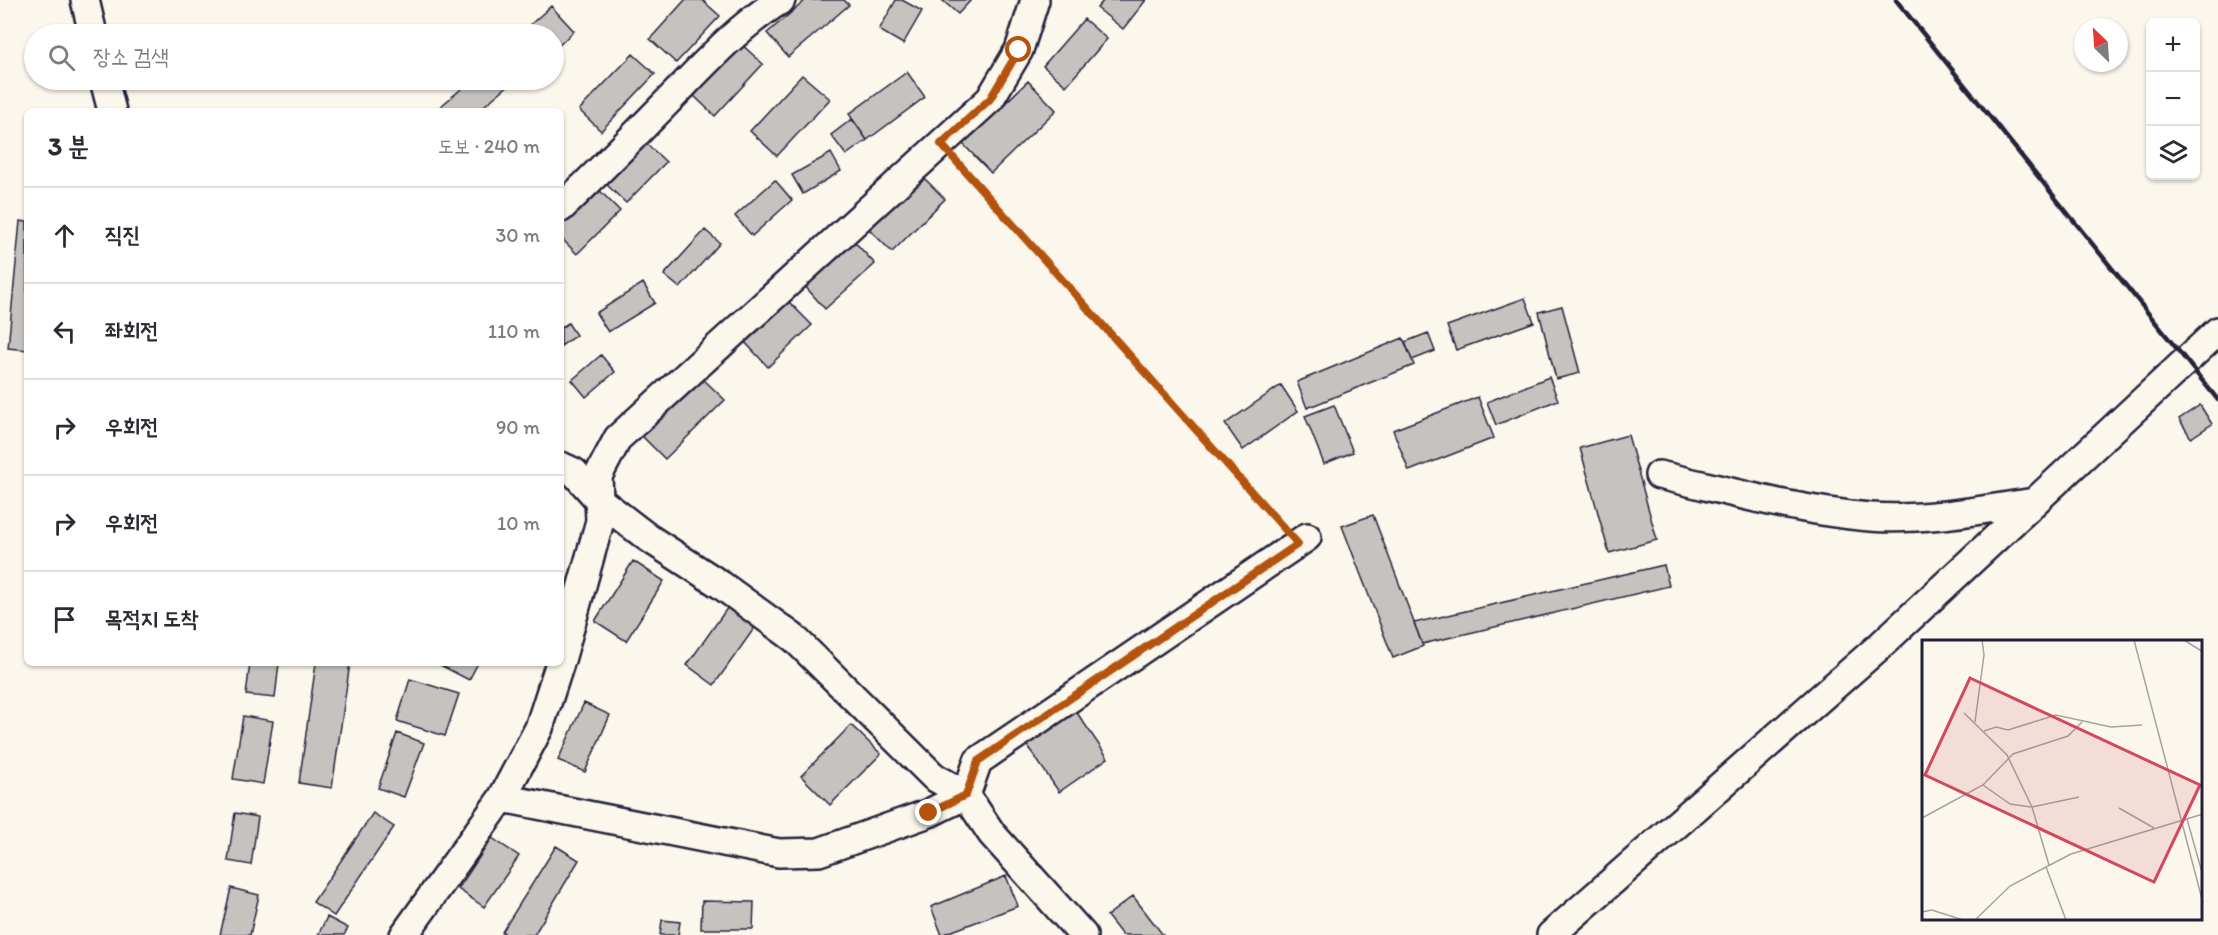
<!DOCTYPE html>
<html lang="ko">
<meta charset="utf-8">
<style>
:root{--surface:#fff;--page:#f7f7f7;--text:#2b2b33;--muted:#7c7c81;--line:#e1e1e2}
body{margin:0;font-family:Itim,"Poor Story",sans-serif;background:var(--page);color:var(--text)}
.controls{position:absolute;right:18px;top:18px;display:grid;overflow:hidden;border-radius:9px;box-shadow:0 2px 4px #0004}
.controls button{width:54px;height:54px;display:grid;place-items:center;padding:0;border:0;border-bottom:2px solid var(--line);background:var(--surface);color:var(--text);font:30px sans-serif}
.compass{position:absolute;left:2074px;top:18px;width:54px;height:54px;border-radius:50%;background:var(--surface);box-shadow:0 2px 4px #0004;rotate:335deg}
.stop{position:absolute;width:18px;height:18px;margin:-14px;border:4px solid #b45309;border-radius:50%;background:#fff}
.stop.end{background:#b45309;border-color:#fff;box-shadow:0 2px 6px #0008}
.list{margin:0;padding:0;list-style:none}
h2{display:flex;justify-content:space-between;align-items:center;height:78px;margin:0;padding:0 24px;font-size:26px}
h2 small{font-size:20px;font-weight:400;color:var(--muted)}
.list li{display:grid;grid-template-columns:39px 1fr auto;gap:18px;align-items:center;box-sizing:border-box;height:96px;padding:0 24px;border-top:2px solid var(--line)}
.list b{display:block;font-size:22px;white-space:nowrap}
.list em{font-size:20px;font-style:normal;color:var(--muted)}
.icon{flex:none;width:33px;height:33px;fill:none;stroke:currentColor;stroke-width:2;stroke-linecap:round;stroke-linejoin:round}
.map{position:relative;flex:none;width:2218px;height:935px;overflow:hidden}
.search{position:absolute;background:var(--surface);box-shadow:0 2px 4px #0004;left:24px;top:24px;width:540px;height:66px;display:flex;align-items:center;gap:15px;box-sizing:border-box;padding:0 21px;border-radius:33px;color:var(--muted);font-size:22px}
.panel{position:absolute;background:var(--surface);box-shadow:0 2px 4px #0004;left:24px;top:108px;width:540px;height:558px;border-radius:9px}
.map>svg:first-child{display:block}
</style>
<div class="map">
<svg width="2218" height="935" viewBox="0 0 2218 935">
<rect width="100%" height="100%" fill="#fbf7ec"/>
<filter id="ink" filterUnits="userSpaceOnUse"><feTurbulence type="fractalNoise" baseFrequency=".0167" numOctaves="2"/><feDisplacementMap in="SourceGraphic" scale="12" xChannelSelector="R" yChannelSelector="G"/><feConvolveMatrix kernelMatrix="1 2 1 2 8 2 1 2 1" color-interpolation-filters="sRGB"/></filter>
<g filter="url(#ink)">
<path fill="#c6c2c0" stroke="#22223b" stroke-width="1.5" d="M685 0H702L720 16 676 63 650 39Z
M806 0H844L849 5 788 57 767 33Z
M896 0H902L922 11 903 44 879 30Z
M942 0H971L958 14Z
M1104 0H1146L1123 29 1097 8Z
M551 6 574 31 554 50V34H520Z
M1084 19 1107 39 1066 86 1043 66Z
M739 42 763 64 715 116 692 94Z
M633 54 655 74 601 131 579 110Z
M907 72 925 97 867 140 849 114Z
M802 75 830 99 777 156 750 131Z
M472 80H506L510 84 478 111H435Z
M1028 81 1056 110 991 173 963 144Z
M852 119 867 140 846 155 831 135Z
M646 143 666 162 626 203 606 184Z
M831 153 841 171 803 194 792 175Z
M923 177 945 199 892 252 869 229Z
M775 180 792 200 752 236 735 216Z
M598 189 620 211 577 254 561 238V225Z
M20 221 27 222V350L8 348Z
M705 230 720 243 680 288 664 275Z
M853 240 875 264 825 309 804 285Z
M643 283 655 303 608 332 596 313Z
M785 298 812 325 768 367 742 339Z
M1525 298 1534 322 1456 350 1447 326Z
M1562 306 1580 373 1556 379 1539 312Z
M568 323 576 335 561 346V328Z
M1428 333 1435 351 1412 360 1405 342Z
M1403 338 1414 365 1307 408 1297 382Z
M601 355 615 372 586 397 572 380Z
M701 377 725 400 665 459 641 435Z
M1549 377 1558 400 1496 425 1487 402Z
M1281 385 1298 411 1243 450 1225 424Z
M1478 397 1494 438 1409 471 1393 430Z
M1334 405 1353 452 1324 464 1305 416Z
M2200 405 2212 424 2191 438 2179 419Z
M1628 435 1657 540 1609 553 1580 448Z
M1373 515 1423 646 1393 658 1342 526Z
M633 561 664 581 626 641 595 621Z
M1664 565 1669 586 1422 644 1414 623Z
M730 604 758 623 714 685 687 665Z
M250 663H279L275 698 246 695Z
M316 663H350L332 788 299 783Z
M441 663H478L469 680 440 665Z
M410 679 459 694 445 736 397 721Z
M584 703 610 715 585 772 558 760Z
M1073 707 1108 758 1059 792 1024 741Z
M243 716 273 721 263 784 233 779Z
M851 725 881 754 830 805 801 776Z
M397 733 424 743 404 797 378 788Z
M235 813 258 817 251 865 228 861Z
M373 813 394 827 334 916 313 902Z
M492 838 519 856 484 907 458 889Z
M556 846 579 860 534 935H507L502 932Z
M1006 876 1018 906 942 935 931 907Z
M231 888 259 895 250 935H220Z
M1133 896 1163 935H1122L1107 916Z
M702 901 754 902 753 929H701Z
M327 917 348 928 344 935H318Z
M662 920 680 922 678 935H660Z"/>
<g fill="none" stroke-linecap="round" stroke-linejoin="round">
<defs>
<path id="minor" d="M85 0 93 34
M104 80 112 111
M561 208C600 171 637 133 675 94 707 61 740 25 781 0
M561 466 574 472 599 500 647 537 721 585 794 638 934 777 966 795
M1659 475C1729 491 1798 511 1870 517 1925 521 1980 510 2034 502
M561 660 600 521 598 476 618 438 990 99 1019 50 1035 0
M502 798 779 853 819 852 929 813 966 795
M404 935 502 798 539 728 560 663
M1083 935 992 834 966 795 978 761 1307 537
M1551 935 1882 644 2218 331"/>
</defs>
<use href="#minor" stroke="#22223b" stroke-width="32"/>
<path stroke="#22223b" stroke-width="4" stroke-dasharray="4.5 4.5" stroke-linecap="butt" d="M961 167 1278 522"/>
<use href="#minor" stroke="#fbf7ec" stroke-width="27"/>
<path stroke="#22223b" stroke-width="4.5" d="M1896 0 2218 400"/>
</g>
</g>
<g fill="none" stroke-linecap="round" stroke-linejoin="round" filter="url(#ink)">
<path stroke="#b45309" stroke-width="8" d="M929 813 966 795 978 761 1298 544 941 144 990 99 1019 50"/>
</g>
<g transform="translate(1922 640)">
<rect width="280" height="280" fill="#fbf7ec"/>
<path fill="none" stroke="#a4a2a5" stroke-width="1.5" d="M212 0 281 263M262 0 281 12M42 73 85 115 110 167M53 82 62 15 60 0M62 91 74 87 86 90 134 75 189 87 220 85M61 145 88 164 109 167M197 168 232 188M0 178 61 145 91 114 146 96 160 82M265 179 281 236M127 225 110 167 157 157M124 227 144 280M0 272 10 270 41 280M53 280 88 246 149 214 281 174"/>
<path fill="#d1495b" fill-opacity="0.15" stroke="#d1495b" stroke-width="3" d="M48 38 278 145 232 242 3 135Z"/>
<rect width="280" height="280" fill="none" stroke="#22223b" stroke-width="3"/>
</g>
</svg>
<div class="controls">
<button>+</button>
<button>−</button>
<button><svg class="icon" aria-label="layers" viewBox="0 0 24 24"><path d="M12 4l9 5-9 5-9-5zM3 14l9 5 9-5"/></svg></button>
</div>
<svg class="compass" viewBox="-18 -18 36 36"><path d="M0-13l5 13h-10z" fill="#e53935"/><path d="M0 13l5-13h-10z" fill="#7c7c81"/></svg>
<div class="stop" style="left:1019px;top:50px"></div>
<div class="stop end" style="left:929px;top:813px"></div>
<div class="search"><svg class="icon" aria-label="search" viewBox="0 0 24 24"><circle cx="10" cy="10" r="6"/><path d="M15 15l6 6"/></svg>장소 검색</div>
<section class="panel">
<h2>3 분<small>도보 · 240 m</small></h2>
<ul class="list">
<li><svg class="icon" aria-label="ahead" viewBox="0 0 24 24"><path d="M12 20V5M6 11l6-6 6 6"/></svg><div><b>직진</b></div><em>30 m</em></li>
<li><svg class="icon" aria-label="left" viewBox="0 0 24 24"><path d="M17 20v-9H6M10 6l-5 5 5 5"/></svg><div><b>좌회전</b></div><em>110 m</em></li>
<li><svg class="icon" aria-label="right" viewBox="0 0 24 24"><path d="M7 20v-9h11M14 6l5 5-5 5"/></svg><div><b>우회전</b></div><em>90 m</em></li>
<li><svg class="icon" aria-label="right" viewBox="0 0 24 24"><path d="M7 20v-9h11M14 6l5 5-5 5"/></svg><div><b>우회전</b></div><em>10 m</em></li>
<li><svg class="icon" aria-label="arrive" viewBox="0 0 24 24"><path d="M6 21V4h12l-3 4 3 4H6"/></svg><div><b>목적지 도착</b></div></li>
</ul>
</section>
</div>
